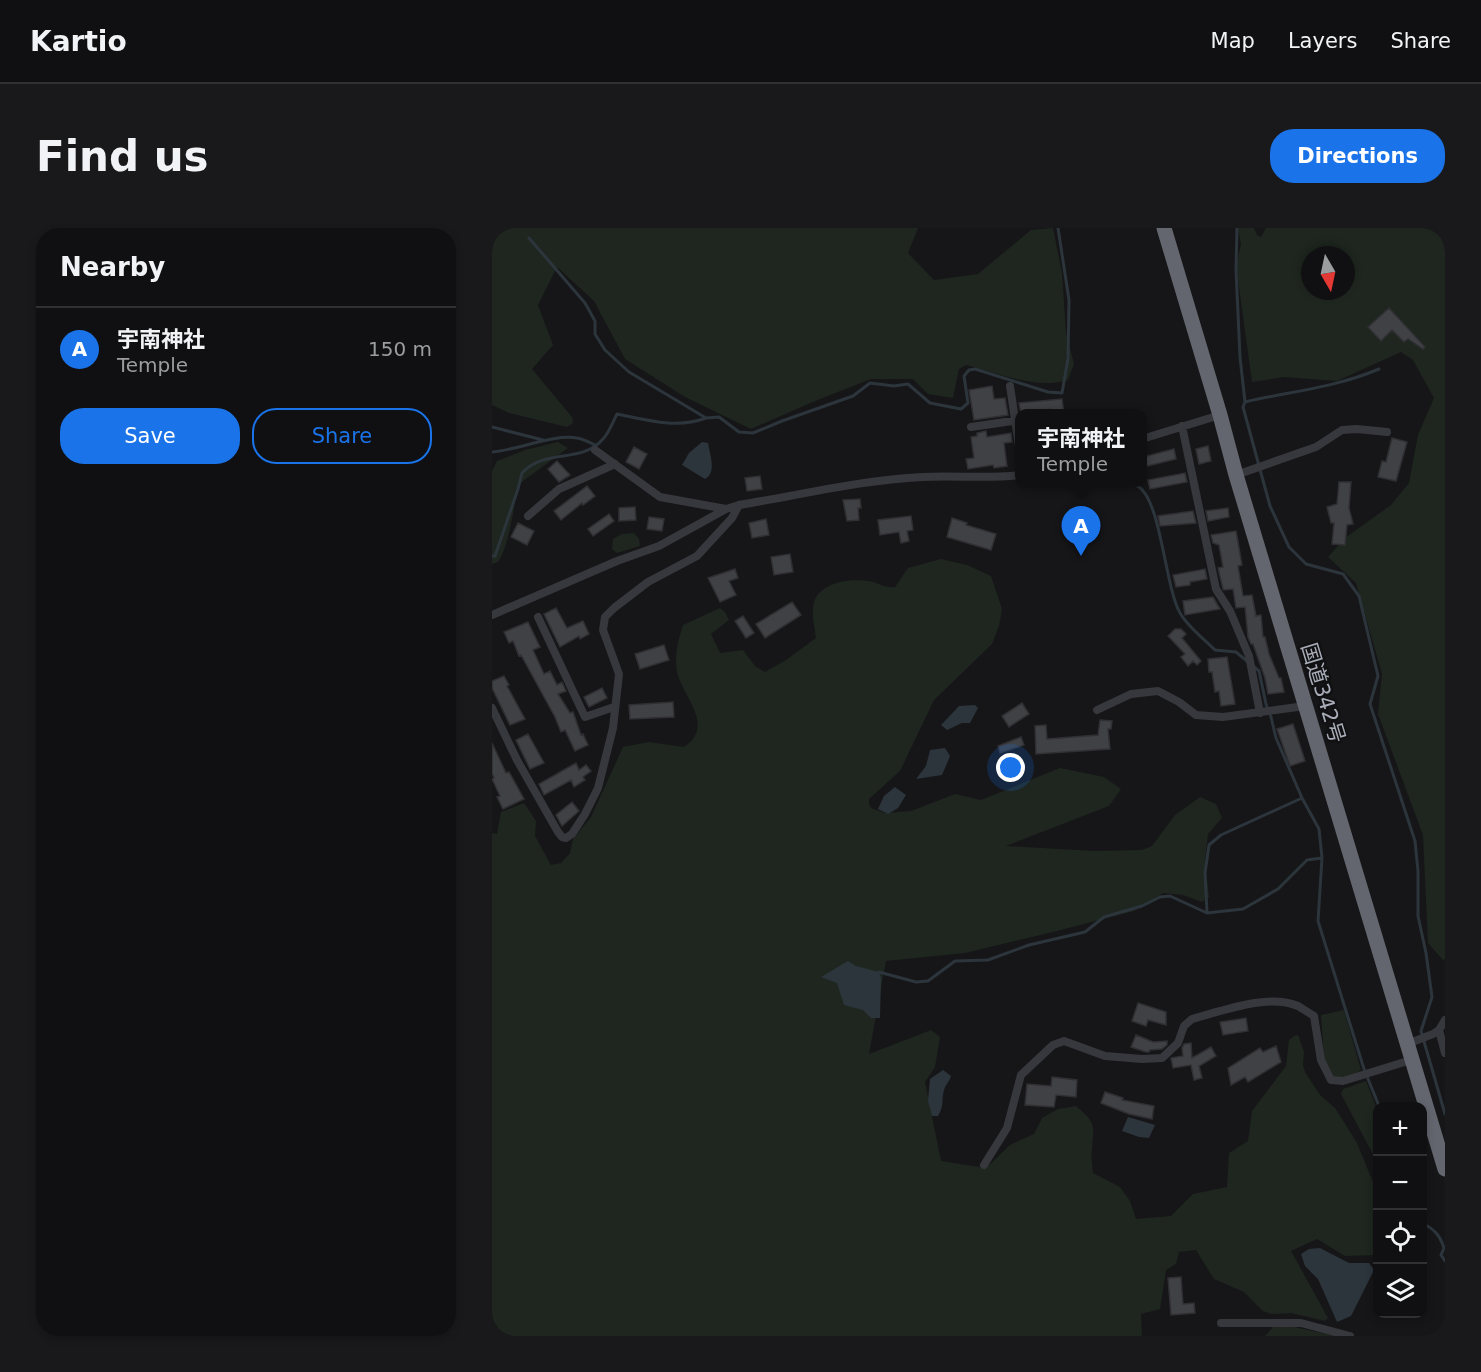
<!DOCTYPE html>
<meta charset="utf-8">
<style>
:root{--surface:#101012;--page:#19191b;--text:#f1f3f6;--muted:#9c9d9f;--line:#303032;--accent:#1a73e8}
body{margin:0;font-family:"DejaVu Sans","Noto Sans JP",sans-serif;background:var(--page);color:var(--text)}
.controls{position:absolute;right:18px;bottom:18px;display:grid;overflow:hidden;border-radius:12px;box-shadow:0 3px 9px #0003}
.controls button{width:54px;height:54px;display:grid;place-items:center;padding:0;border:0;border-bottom:2px solid var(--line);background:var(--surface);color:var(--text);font:30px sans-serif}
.compass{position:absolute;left:809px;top:18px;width:54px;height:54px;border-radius:50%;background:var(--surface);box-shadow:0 3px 9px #0003;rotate:171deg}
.you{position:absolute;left:519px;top:540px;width:21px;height:21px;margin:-15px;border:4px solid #fff;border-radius:50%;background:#1a73e8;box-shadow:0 0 0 9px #1a73e833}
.badge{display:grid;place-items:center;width:39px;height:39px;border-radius:50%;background:var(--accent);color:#fff;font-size:20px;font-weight:700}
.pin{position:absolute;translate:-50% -50px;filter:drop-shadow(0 2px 3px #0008)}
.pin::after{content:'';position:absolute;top:32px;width:21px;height:18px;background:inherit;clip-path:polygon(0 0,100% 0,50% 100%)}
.popup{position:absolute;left:523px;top:181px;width:132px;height:78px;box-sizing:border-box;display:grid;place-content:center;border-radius:12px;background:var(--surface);filter:drop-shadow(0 2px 4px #0005);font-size:20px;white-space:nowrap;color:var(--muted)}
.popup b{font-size:22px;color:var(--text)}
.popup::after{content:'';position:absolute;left:50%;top:100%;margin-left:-12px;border:12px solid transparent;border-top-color:var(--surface)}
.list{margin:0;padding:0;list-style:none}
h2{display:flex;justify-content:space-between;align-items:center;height:78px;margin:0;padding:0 24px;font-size:26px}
h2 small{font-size:20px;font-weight:400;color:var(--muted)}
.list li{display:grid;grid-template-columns:39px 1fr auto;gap:18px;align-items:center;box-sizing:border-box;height:84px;padding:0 24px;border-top:2px solid var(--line)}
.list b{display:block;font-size:22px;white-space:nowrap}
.list p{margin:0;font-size:20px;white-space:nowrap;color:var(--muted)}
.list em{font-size:20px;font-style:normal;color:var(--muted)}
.actions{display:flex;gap:12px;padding:18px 24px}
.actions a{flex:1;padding:14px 0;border:2px solid var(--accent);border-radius:24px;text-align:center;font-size:21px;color:var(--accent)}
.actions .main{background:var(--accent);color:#fff}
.icon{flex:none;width:33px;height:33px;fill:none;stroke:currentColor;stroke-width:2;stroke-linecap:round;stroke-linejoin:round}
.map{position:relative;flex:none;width:953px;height:1108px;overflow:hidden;border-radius:24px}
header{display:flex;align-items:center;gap:36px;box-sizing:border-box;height:84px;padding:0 30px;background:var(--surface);border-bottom:2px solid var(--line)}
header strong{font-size:28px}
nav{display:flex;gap:33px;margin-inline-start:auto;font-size:21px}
.intro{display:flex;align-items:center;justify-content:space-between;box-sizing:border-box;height:144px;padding:0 36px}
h1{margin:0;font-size:42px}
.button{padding:15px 27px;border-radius:24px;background:var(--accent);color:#fff;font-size:21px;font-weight:700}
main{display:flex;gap:36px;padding:0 36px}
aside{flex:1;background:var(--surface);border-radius:24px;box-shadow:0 3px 9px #0003}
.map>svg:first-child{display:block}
</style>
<header>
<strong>Kartio</strong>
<nav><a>Map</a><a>Layers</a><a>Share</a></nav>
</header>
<div class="intro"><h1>Find us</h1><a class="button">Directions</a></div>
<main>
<aside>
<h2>Nearby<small></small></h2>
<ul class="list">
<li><span class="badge">A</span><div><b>宇南神社</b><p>Temple</p></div><em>150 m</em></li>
</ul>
<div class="actions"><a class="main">Save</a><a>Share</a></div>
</aside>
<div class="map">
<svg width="953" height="1108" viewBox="0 0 953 1108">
<rect width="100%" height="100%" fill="#161618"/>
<path fill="#1e261f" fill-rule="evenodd" d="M0 0H426L416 25 442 52 486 46 539 2 561 0 570 45 574 105 582 136 576 152C542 162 507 145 474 137L467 141 461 170 436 166 421 151H379L323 173 259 201 193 169 133 131 102 73 65 39 46 77 61 117 40 141 80 189 81 195 75 199 17 185 0 177Z
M746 0H762L765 7 769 9 774 0H953V731L951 732 936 715 931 607 886 486 890 446 864 355 836 329 853 310 899 277 917 255 926 207 942 170 921 132 909 124 845 153 792 149 760 154 744 37 749 16ZM818 27H854V63H818Z
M66 214 76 220 27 256C21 279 18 316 6 334L0 336V243L5 233 33 222Z
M142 305 147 311 148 318 125 325 120 321 121 311 130 306Z
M449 331 475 337 499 348 510 381 507 398 500 416 442 472 408 543 377 571V576L379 580 393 585 419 583 463 566 489 572 568 540 612 549 629 561 617 578 514 618 602 623 650 622 660 618 683 587 708 569 724 576 730 590 716 606 713 632 717 669 710 674 691 667 671 665 642 683 561 704 473 725 394 733 377 826 439 802 448 809 443 839 433 854 449 933 494 940 518 917 542 906 550 890 566 881 584 878C604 895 602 896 600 920 599 928 600 937 601 945L628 959 638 973 644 991 679 988 701 966 735 959 737 925 756 913 760 883 794 838 797 812 802 808 806 807 812 824 811 837 813 844 828 867 843 880 865 915 885 964V1027L853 1028 825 1011 799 1023 836 1090 833 1093 799 1085 779 1086 771 1083 752 1064 722 1051 704 1022 687 1024 684 1036 674 1042 668 1081 649 1086 650 1108H0V605L5 606 9 584 32 575 44 593 43 608 59 637 69 635 78 625 81 611 99 589 131 519 157 514 192 519C224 497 191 470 185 444 182 429 186 412 191 397L228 380 233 384 237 392 219 406 228 425 251 422 263 438 273 444 294 432 324 410C323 401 320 391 321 382 321 355 356 350 376 353 387 354 392 361 403 359L416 340Z
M852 782 869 842C859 848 853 852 841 848L832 832 829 787Z
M874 853 885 881V934L849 866 851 861Z
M781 1099H802L844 1108H773Z"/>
<path fill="#2c353c" d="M210 214 216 215C218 227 225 244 213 251L190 237 197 225Z
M483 477 486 480 478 495H470L455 502 449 497 467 478Z
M453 520 458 528 450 547 424 551 434 538 438 522Z
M403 559 414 567 406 580 396 586 386 581 392 568Z
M356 733 364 738 387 744 389 750 388 790H379L371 782 352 777 345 755 329 749Z
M451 842 459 848C458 853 453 857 452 862 449 873 453 876 446 888H440L436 873 438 851Z
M636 889 663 897 657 910 647 909 630 903Z
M828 1020 857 1035H877L882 1042 859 1088 845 1094 826 1051 813 1038 809 1026 817 1021Z"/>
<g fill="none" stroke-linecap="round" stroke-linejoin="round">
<path stroke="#2c353c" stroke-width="3" d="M745 0 744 42 748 129 753 174 751 179 778 278 797 319 814 336 851 346 867 368 886 448 878 476 923 613 926 643V688L934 725 940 769 929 803 953 886
M37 10 93 75 103 93V106L113 122 137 144 214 190 227 189 247 204 261 205 290 193 361 168 378 155 402 158 416 156 438 175 469 181 476 175 472 148 477 142 483 141 556 164 570 165 576 131 577 72 566 0
M753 174C800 163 842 160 887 141
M0 199 51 212
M0 224C26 222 61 206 85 210 91 211 97 214 103 217
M634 254C638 256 644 257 647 259 669 274 673 358 688 385 696 399 712 411 723 422L744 424 756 434
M0 328H3L26 261 30 245C53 220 90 236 111 211 117 205 121 194 125 186 155 192 185 201 214 190
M761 438 767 443 774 476 779 489 784 510 810 570 827 601 830 630 826 693 872 841 887 878
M715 685 713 645 717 617 729 607 810 570
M387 744 424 754 436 753 463 733 496 732 537 717 593 704 612 689 650 678 668 669 678 668 715 685 751 681 786 661 815 632 830 630
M930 995C942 1001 948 1007 952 1020L949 1027 953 1033"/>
</g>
<path fill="#404145" stroke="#303034" stroke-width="1.5" d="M897 80 933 119 931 121 916 111 912 114 900 102 889 113 876 99Z
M500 158 502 171 513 170 516 187 482 192 477 162Z
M570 171 572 186H559L558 181 529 186 527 175Z
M494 203 495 209 519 205 520 214 512 215 515 238 502 240 501 237 476 241 474 231 482 230 479 209 485 208V205Z
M900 210 915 214 904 253 886 249 890 233 894 234Z
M716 218 719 233 707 236 704 221Z
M142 219 155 226 147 241 134 234Z
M682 221 684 231 651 239V229Z
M65 233 78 247 67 254 56 241Z
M693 245 695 254 658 261 656 252Z
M268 248 270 261 255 263 253 250Z
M847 254H859L857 280 861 296 855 297 853 317 840 316 842 295H839L835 279 845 276Z
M95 258 103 268 91 277 90 275 69 292 62 283Z
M368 271 369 280H366L367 292 355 293 351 272Z
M143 279 144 292 127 293V280Z
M736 280 737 289 716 293 714 283Z
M701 283 704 295 668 298 666 288Z
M117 286 122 293 101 308 96 301Z
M419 288 421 302 415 303 417 313 409 315 407 304 388 307 386 292Z
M157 289 172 291 170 303 155 301Z
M460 290 475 295 474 297 504 306 499 322 455 309Z
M274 291 277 307 260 310 257 295Z
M26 295 42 303 35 317 19 309Z
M744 303 750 337 746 338 751 368 760 367 764 388 769 387 771 409H773L777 426 787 450H789L792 464 776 466 773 450 761 416H759L756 409 753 379 744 380 741 361 732 362 731 361 726 340 731 339 727 317 721 315 719 307Z
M298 326 301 344 282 347 279 329Z
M243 341 246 350 237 353 244 367 228 374 216 350Z
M713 341 715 351 698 354V357L684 359 681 347Z
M721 369 728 381 693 387 691 373Z
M300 374 309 387 273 410 264 396Z
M64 380 75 400 91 393 97 406 88 411 87 408 68 419 52 386Z
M251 388 262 405 254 410 243 393Z
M36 394 48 419 41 422 52 446 58 443 65 457 70 454 74 463 66 466 78 485 81 484 89 507 91 506 96 517 83 523 73 502 69 504 63 489 29 427 27 428 21 413 17 415 12 404Z
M683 401H689L694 406 690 410 709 433 705 437 701 433 696 438 689 429 693 426 676 408Z
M172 417 177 432 148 441 143 426Z
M735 429 743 476 729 478 727 463 723 464 720 444H717L716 431Z
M12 448 17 457 15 458 33 491 18 497 0 460V453Z
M110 460 115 470 97 479 92 469Z
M181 474 182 489 138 491 137 477Z
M530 475 537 486 517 499 510 488Z
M608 492 620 493 619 501H616L618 521 544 526 543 498 554 497 555 511 606 507Z
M801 496 813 533 798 538 785 501Z
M36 506 52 535 38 541 24 512Z
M529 509 532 517 508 525 506 518Z
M0 515 14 545 17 544 32 571 11 581 5 569 8 568 0 551 2 550 0 545Z
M84 535 87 542 94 537 99 543 91 549 93 552 82 559 79 552 52 567 47 556Z
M80 574 87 583 70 598 64 587Z
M646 775 674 784V797L656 792 654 798 640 793Z
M754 790 756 803 731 807 728 794Z
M644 807 661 814 675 813V817L670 821 658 822 657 824H654L639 819Z
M699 815 700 830 719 819 724 828 707 838 710 850 702 852 699 837 681 840 679 830 691 828 690 820 692 816Z
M784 818 789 834 756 854 753 849 739 857 736 840 768 820 771 824Z
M560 849 585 852 584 869 564 867 562 879 533 877 535 856 559 858Z
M613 864 631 870 630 872 662 878 660 891 637 886 609 875Z
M689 1049 691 1076 702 1075 703 1085 679 1087 676 1050Z"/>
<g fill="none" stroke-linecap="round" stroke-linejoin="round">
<path stroke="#37383d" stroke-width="8" d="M518 158 528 225
M690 198 724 361 738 383 757 428 768 485
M479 199 527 192
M650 211 728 187
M103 222 168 269 234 281
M744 247 824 219 850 202 865 201 895 204
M36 288 67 261 123 236
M0 387 125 333 167 318 234 281 247 277C308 267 369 252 430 249 463 247 495 251 528 247
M46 389 93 489 122 479
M0 480 25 532 66 604 70 609 74 610 80 606 93 586 106 560 121 500 127 446 111 402 113 389 122 380 156 354 205 328 240 290 247 277
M605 482 639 466 666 463 687 474 704 487 731 489 813 478
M953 792 947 802 953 825
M915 816 941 806 947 802
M492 937 515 900 529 847 561 817 572 813 613 828 650 831 670 830 686 815 692 798 700 791C730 783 776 765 806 778 811 781 817 785 822 788L829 832 839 852 851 853 919 832
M729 1095H809L858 1108"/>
<path stroke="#63666e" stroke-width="15" d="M672 0 728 187 744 247 953 941"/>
</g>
<g text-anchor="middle" stroke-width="5" stroke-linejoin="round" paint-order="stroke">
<g font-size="21" fill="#a8adb8" stroke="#111113">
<text transform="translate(831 465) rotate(73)" y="7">国道342号</text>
</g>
</g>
</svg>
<div class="controls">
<button>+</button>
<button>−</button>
<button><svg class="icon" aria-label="locate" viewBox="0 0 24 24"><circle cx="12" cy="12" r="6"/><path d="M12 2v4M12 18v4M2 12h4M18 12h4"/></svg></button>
<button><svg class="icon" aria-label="layers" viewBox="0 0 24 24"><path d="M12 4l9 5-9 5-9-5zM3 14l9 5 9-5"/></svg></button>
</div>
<svg class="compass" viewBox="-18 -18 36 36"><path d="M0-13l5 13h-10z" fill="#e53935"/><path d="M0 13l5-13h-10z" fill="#9c9d9f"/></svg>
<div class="you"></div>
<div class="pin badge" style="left:589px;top:328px">A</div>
<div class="popup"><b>宇南神社</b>Temple</div>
</div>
</main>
